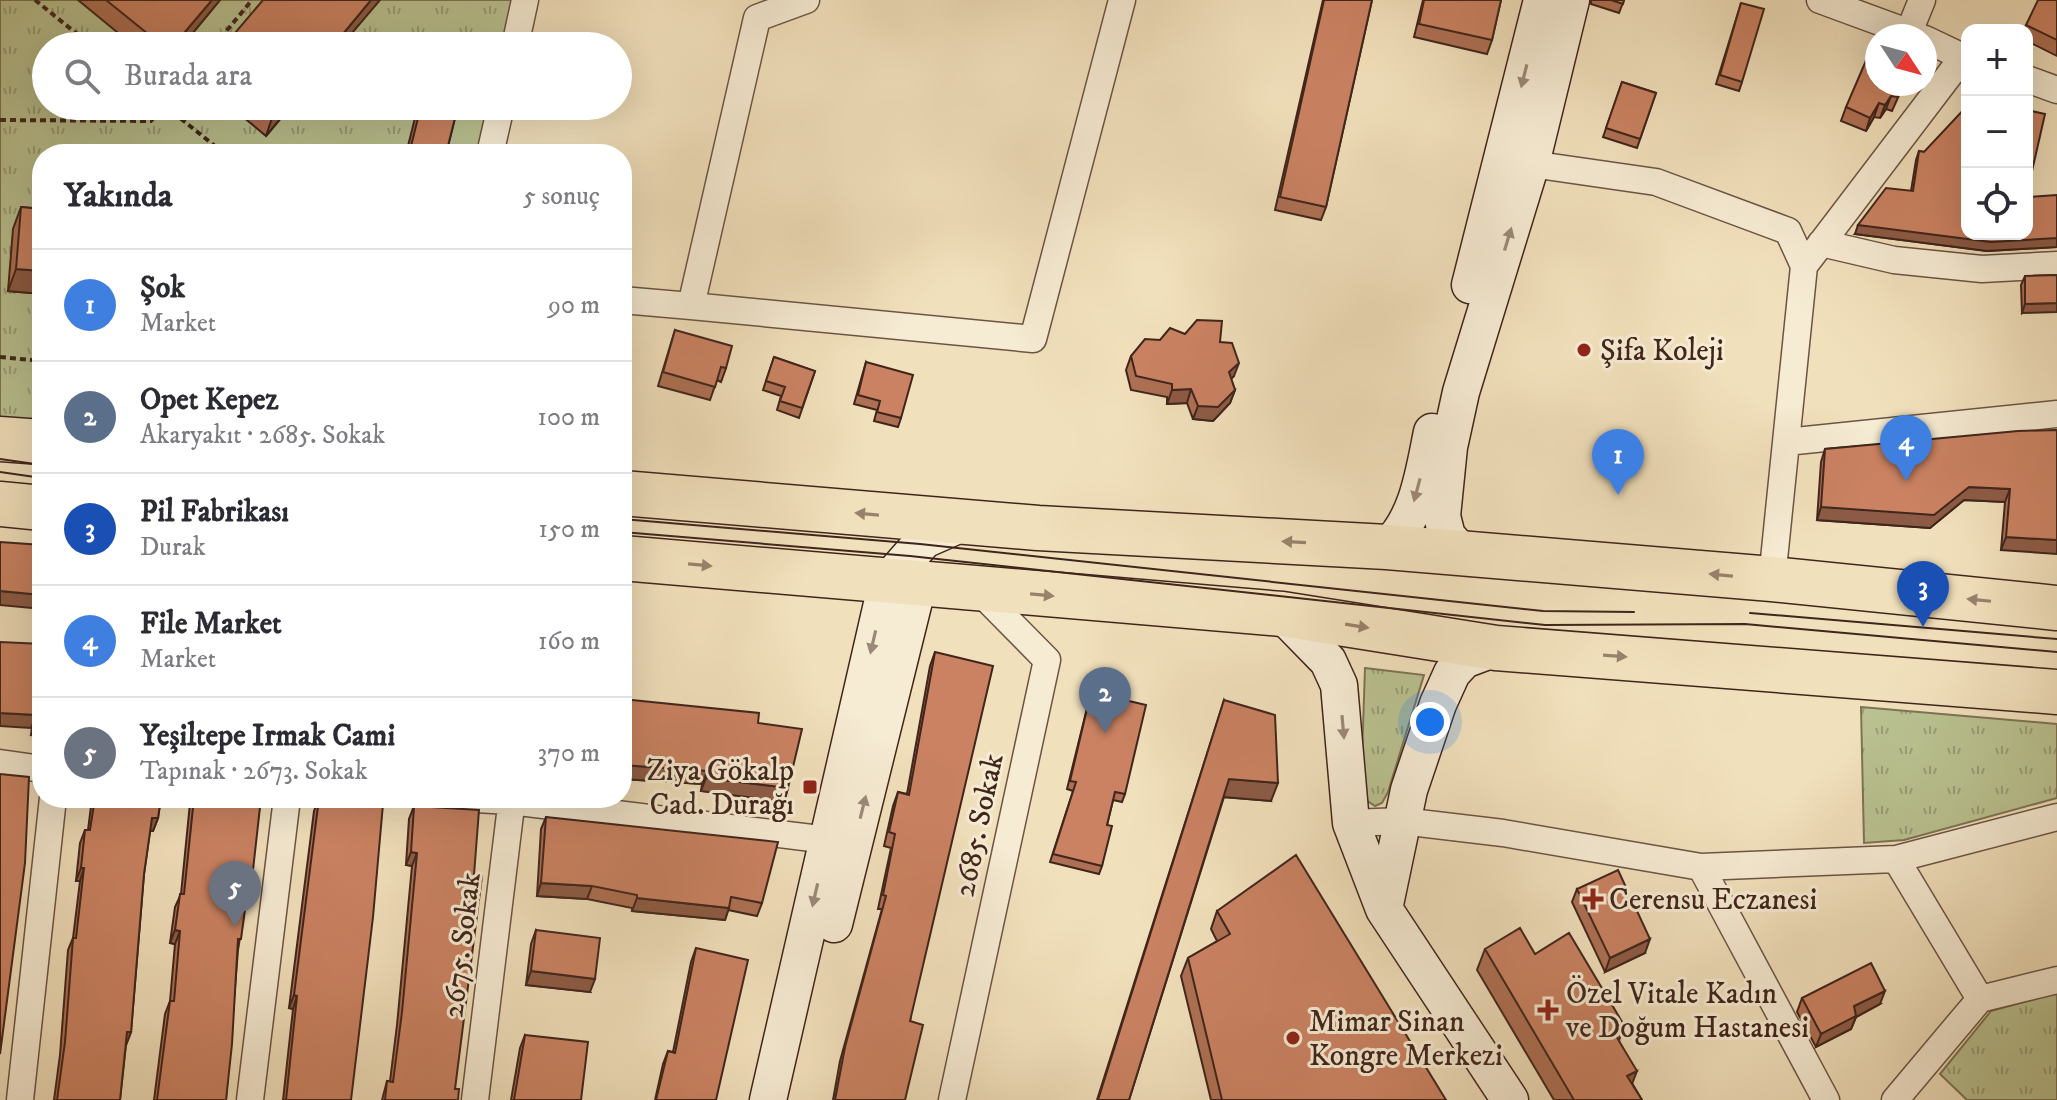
<!DOCTYPE html>
<html lang="tr">
<meta charset="utf-8">
<style>
:root{--surface:#fff;--page:#f2f2f3;--text:#2b2b33;--muted:#7c7c81;--line:#e1e1e2;--accent:#111827}
body{margin:0;font-family:"IM FELL DW Pica",serif;background:var(--page);color:var(--text)}
.controls{position:absolute;right:24px;top:24px;display:grid;overflow:hidden;border-radius:16px;box-shadow:0 8px 32px #0002}
.controls button{width:72px;height:72px;display:grid;place-items:center;padding:0;border:0;border-bottom:2px solid var(--line);background:var(--surface);color:var(--text);font:40px sans-serif}
.compass{position:absolute;left:1865px;top:24px;width:72px;height:72px;border-radius:50%;background:var(--surface);box-shadow:0 8px 32px #0002;rotate:126deg}
.you{position:absolute;left:1430px;top:722px;width:28px;height:28px;margin:-20px;border:6px solid #fff;border-radius:50%;background:#1a73e8;box-shadow:0 0 0 12px #1a73e833}
.badge{display:grid;place-items:center;width:52px;height:52px;border-radius:50%;background:var(--accent);color:#fff;font-size:26px;font-weight:700}
.pin{position:absolute;translate:-50% -66px;filter:drop-shadow(0 2px 4px #0008)}
.pin::after{content:'';position:absolute;top:42px;width:28px;height:24px;background:inherit;clip-path:polygon(0 0,100% 0,50% 100%)}
.list{margin:0;padding:0;list-style:none}
h2{display:flex;justify-content:space-between;align-items:center;height:104px;margin:0;padding:0 32px;font-size:34px}
h2 small{font-size:26px;font-weight:400;color:var(--muted)}
.list li{display:grid;grid-template-columns:52px 1fr auto;gap:24px;align-items:center;box-sizing:border-box;height:112px;padding:0 32px;border-top:2px solid var(--line)}
.list b{display:block;font-size:30px;white-space:nowrap}
.list p{margin:0;font-size:26px;white-space:nowrap;color:var(--muted)}
.list em{font-size:26px;font-style:normal;color:var(--muted)}
.icon{flex:none;width:44px;height:44px;fill:none;stroke:currentColor;stroke-width:2;stroke-linecap:round;stroke-linejoin:round}
.map{position:relative;flex:none;width:2057px;height:1100px;overflow:hidden}
.search{position:absolute;background:var(--surface);box-shadow:0 8px 32px #0002;left:32px;top:32px;width:600px;height:88px;display:flex;align-items:center;gap:20px;box-sizing:border-box;padding:0 28px;border-radius:44px;color:var(--muted);font-size:30px}
.panel{position:absolute;background:var(--surface);box-shadow:0 8px 32px #0002;left:32px;top:144px;width:600px;height:664px;border-radius:32px}
.map>svg:first-child{display:block}
</style>
<div class="map">
<svg width="2057" height="1100" viewBox="0 0 2057 1100">
<defs>
<pattern id="grass-tufts" width="24" height="20" patternUnits="userSpaceOnUse" patternTransform="scale(2)"><rect width="24" height="20" fill="#bac291"/><path d="M3 7l-1-3M5 7V3M7 7l1-3M15 17l-1-3M17 17v-4M19 17l1-3" fill="none" stroke="#999d76"/></pattern>
</defs>
<rect width="100%" height="100%" fill="#f1e0bc"/>
<filter id="stains"><feTurbulence type="fractalNoise" baseFrequency=".0025" numOctaves="4"/><feColorMatrix values="0 0 0 0 .2 0 0 0 0 .09 0 0 0 0 .02 0 0 0 .5 -.17"/></filter>
<radialGradient id="worn" r=".72"><stop offset=".6" stop-color="#630" stop-opacity="0"/><stop offset="1" stop-color="#630" stop-opacity=".3"/></radialGradient>
<path fill="url(#grass-tufts)" stroke="#7d7456" stroke-width="2" d="M0 0H525L514 46H46V106H500L489 154H42V440L0 436Z
M1365 668 1424 675 1388 792 1382 803 1375 806 1363 798 1361 787Z
M1861 707 2057 724V798L1904 840 1864 843Z
M2057 993V1100H1967L1940 1074 1991 1011Z"/>
<g fill="none" stroke-linecap="round" stroke-linejoin="round">
<defs>
<path id="street" d="M806 0 757 18 691 306 1033 339 1122 0
M1820 0 1918 36
M1909 32 1922 0
M1925 39 1967 59
M515 46 525 0
M2027 79 2057 90
M490 154 501 106
M1531 164 1656 182 1788 231 1804 266 1772 579
M1821 243 1894 260 1982 269 2057 265
M1804 266 1963 57
M622 300 691 306
M1786 442 2057 414
M0 763 42 769
M458 798 511 801 828 840
M1351 823 1402 821 1503 833 1701 867 1896 859 2057 817
M1896 859 1980 999
M1701 867 1826 1100
M20 1100 53 798
M250 1100 287 798
M475 1100 512 798
M952 1100 1047 660 978 590
M1895 1100 1980 999 2057 980"/>
<path id="secondary" d="M1470 285 1542 0
M1387 547C1418 519 1424 471 1432 432
M1463 554 1447 536 1442 516 1449 447 1461 392 1531 164 1571 0
M1282 614 1328 661 1339 685 1351 823 1384 909 1510 1100
M1384 909 1409 790 1438 704 1452 673 1464 660 1496 648
M834 924 918 585
M768 1100 887 582 924 540 965 522"/>
<path id="highway" d="M0 439 42 442
M622 493 1038 528 1387 547 1772 579 2057 608
M0 504 42 508
M622 558 1282 614 1496 648 2057 692"/>
</defs>
<use href="#street" stroke="#6c5444" stroke-width="29"/>
<use href="#secondary" stroke="#40251c" stroke-width="39"/>
<use href="#highway" stroke="#40251c" stroke-width="47"/>
<path stroke="#40251c" stroke-width="4" stroke-dasharray="6 4" stroke-linecap="butt" d="M35 0 92 46
M214 46 252 0
M165 106 225 154
M0 120 151 121 164 106
M0 357 42 361"/>
<use href="#street" stroke="#f6ebd3" stroke-width="26"/>
<use href="#secondary" stroke="#f6ebd3" stroke-width="36"/>
<use href="#highway" stroke="#f1e0bc" stroke-width="44"/>
<path stroke="#40251c" stroke-width="2" d="M0 459 42 465
M0 472 42 478
M622 519 920 544 1543 611 1634 612
M622 532 910 556 1545 625 1745 624 2057 652
M1750 613 2057 639"/>
</g>
<path fill="#ae7054" stroke="#40251c" stroke-width="2" d="M78 0H220L182 46H134Z
M1323 0H1372L1326 207 1321 220 1275 210Z
M1423 0H1501L1492 40 1487 54 1414 37Z
M1591 0H1624L1619 13 1591 4Z
M2057 0V56L2027 41V30H2024L2026 25Z
M1741 3 1742 82 1739 91 1716 84Z
M1622 82 1656 93 1637 148 1603 137Z
M1877 84H1904L1892 111 1886 109 1880 118 1874 117 1866 131 1841 121 1846 107Z
M230 106H291L266 136Z
M418 106H458L446 154H406Z
M2027 110 2032 171 2029 180H2027Z
M1919 151 1924 152 1967 234 2057 195V247L1987 251 1855 234 1911 191 1916 160Z
M21 207 42 209V294L8 291 13 229Z
M2057 275 2022 313 2021 285 2025 276Z
M675 330 726 368 721 382 717 380 710 400 658 386Z
M1185 334 1220 342 1234 376 1231 379 1235 390 1230 403 1213 421 1193 419 1187 403 1167 404V397L1131 390 1126 370 1131 356 1160 340Z
M774 357 815 371 799 418 777 410 781 396 763 390Z
M866 362 901 418 898 427 874 421 877 410 854 404Z
M2057 430 2001 550 2005 502 1964 500 1930 528 1817 520 1821 462 1825 449Z
M42 644V736L31 735Z
M935 652 905 1100H833L840 1061 882 909H878L891 848 884 846 893 806 898 792 907 794 930 666Z
M1091 692 1125 794 1122 802 1113 800 1107 825 1102 866 1099 874 1050 862 1073 791 1067 789Z
M1224 700 1271 801 1224 797 1129 1100H1097Z
M758 723 788 788 784 802 701 791 702 784 622 779Z
M92 798H161L158 818 153 831H150L144 874 131 1032 126 1045 120 1100H54L60 1055 68 950 73 938 80 881H76L80 843 85 830H88Z
M191 798H261L246 901 238 950 226 1100H154L165 1014 170 1001 175 944 170 943 175 907 181 894 190 803Z
M319 798 351 1100H283L293 1009 289 1008 314 811Z
M414 806 455 1089 458 1100H382L387 1081H390L397 1025 412 866 406 865 409 819Z
M546 817 762 903 757 916 728 910 725 920 632 911V908L587 899 537 896 541 829Z
M1577 889 1645 953 1605 972 1572 902Z
M1217 911 1446 1100H1211L1181 976 1188 958 1217 941 1211 929Z
M536 930 590 992 526 985 531 944Z
M696 948 716 1100H655L663 1064 668 1051 673 1052 691 962Z
M1485 949 1535 954 1624 1025 1619 1040 1632 1083 1642 1100H1554L1477 970Z
M1802 998 1880 1004 1856 1017 1851 1029 1816 1047 1797 1012Z
M525 1035 581 1100H511L520 1048Z"/>
<path fill="#8d5b45" stroke="#40251c" stroke-width="2" d="M212 0H220L182 46H173Z
M371 0H380L341 46H333Z
M1891 96 1886 109 1880 118 1885 105Z
M1879 103 1874 117 1866 131 1870 118Z
M282 106H291L266 136 272 118Z
M1858 225 2057 238V247L1987 251 1855 234Z
M16 269 42 271V294L8 291Z
M2057 303V312L2022 313 2025 304Z
M1239 363 1234 376 1224 385 1229 372Z
M1191 389 1187 403 1167 404 1172 390Z
M1235 390 1230 403 1213 421 1193 419 1198 406Z
M1969 487 2010 489 2005 502 1964 500 1930 528 1817 520 1821 507Z
M2006 537 2057 540V554L2001 550Z
M0 591 42 595V609L0 605Z
M0 713 36 715 31 728 0 726Z
M35 723H42V736L31 735Z
M622 765 707 771 702 784 622 779Z
M706 778 788 788 784 802 701 791Z
M1229 779 1278 783 1271 801 1223 797Z
M152 818H158L153 831 147 830Z
M411 852 417 853 412 866 406 865Z
M81 868H84L80 881H76Z
M541 883 592 886 587 899 537 896Z
M637 898 729 908 725 920 632 911Z
M175 930 180 931 175 944 170 943Z
M1650 939 1645 953 1605 972 1610 958Z
M531 971 595 979 590 992 526 985Z
M1885 991 1880 1004 1856 1017 1851 1029 1816 1047 1821 1034 1854 1006Z
M294 995 297 996 293 1009 289 1008Z
M1624 1025 1617 1046 1613 1031Z
M127 1032H131L126 1045 122 1044Z
M1637 1071 1629 1092 1627 1076Z"/>
<path fill="#ca8262" stroke="#40251c" stroke-width="2" d="M106 0H212L173 46H163Z
M263 0H371L333 46H224Z
M1324 0H1372L1326 207 1280 197Z
M1424 0H1501L1492 40 1419 24Z
M1611 0H1624L1623 4Z
M2038 0H2057V40L2026 25Z
M1741 3 1764 9 1742 82 1720 75Z
M1874 42 1877 43V84H1903L1897 97 1891 96 1885 105 1879 103 1870 118 1846 107Z
M1622 82 1656 93 1640 139 1606 128Z
M258 106H282L272 118Z
M421 106H458L446 154H409Z
M1967 106V234H2027V197L2057 195V238L1991 242 1858 225 1886 188 1913 191 1919 151 1924 152Z
M2027 110 2045 114 2032 171 2027 170Z
M21 207 42 209V271L16 269Z
M2057 275V303L2025 304V276Z
M1197 320 1222 321 1220 342 1232 343 1239 363 1229 372 1235 390 1218 407 1198 406 1191 389 1172 390V384L1136 376 1131 356 1145 339 1160 340 1170 328 1185 334Z
M675 330 732 346 726 368 721 367 715 387 663 372Z
M774 357 815 371 802 408 780 401 785 387 766 381Z
M866 362 913 375 901 418 877 412 880 401 858 395Z
M2057 430V540L2006 537 2010 489 1969 487 1934 515 1821 507 1825 449 2018 431Z
M0 542 42 545V595L0 591Z
M0 642 42 644V723H35L36 715 0 713Z
M935 652 993 666 910 1021 923 1025 905 1100H835L845 1047 886 896 883 895 895 834 889 832 898 792 909 795Z
M1091 692 1146 705 1125 794 1115 792 1107 825 1112 826 1102 866 1053 854 1076 782 1070 781Z
M622 699 759 713 758 723 802 729 788 788 706 778 707 771 622 765Z
M1224 700 1275 715 1278 783 1229 779 1129 1100H1098Z
M0 774 29 777 25 863 0 1054Z
M95 798H161L158 818H152L144 874 131 1032H127L120 1100H57L65 1042 73 938H76L84 868H81L85 830H90Z
M194 798H261L251 888 248 887 241 939H238L232 1044 226 1100H157L170 1001H174L180 931 175 930 180 894H184Z
M319 798 383 804 373 917 351 1100H286L297 996 294 995Z
M414 806 479 810 474 875 482 876 455 1089H459L458 1100H385L387 1081 393 1082 402 1012 417 853 411 852Z
M546 817 778 842 762 903 731 897 729 908 637 898V895L592 886 541 883Z
M1296 855 1446 1100H1222L1188 958 1230 934 1217 911Z
M1618 870 1650 939 1610 958 1577 889Z
M1520 928 1535 954 1569 933 1624 1025 1613 1031 1637 1071 1627 1076 1642 1100H1574L1485 949Z
M536 930 600 938 595 979 531 971Z
M696 948 748 960 716 1100H656L668 1051 675 1053Z
M1871 963 1885 991 1854 1006 1856 1016 1821 1034 1802 998Z
M525 1035 588 1042 581 1100H514Z"/>
<defs><path id="oneway-solid" d="M-6-.8H1V-3.2L6.5 0L1 3.2V.8H-6Z" transform="scale(2)"/></defs>
<g fill="#9b8878">
<use href="#oneway-solid" transform="translate(1524 76) rotate(104)"/>
<use href="#oneway-solid" transform="translate(1508 239) rotate(-73)"/>
<use href="#oneway-solid" transform="translate(1417 490) rotate(105)"/>
<use href="#oneway-solid" transform="translate(873 642) rotate(103)"/>
<use href="#oneway-solid" transform="translate(1343 727) rotate(85)"/>
<use href="#oneway-solid" transform="translate(863 807) rotate(-76)"/>
<use href="#oneway-solid" transform="translate(815 895) rotate(103)"/>
</g>
<g fill="#98826c">
<use href="#oneway-solid" transform="translate(867 514) rotate(-175)"/>
<use href="#oneway-solid" transform="translate(1294 542) rotate(-177)"/>
<use href="#oneway-solid" transform="translate(700 565) rotate(5)"/>
<use href="#oneway-solid" transform="translate(1721 575) rotate(-175)"/>
<use href="#oneway-solid" transform="translate(1042 595) rotate(5)"/>
<use href="#oneway-solid" transform="translate(1979 600) rotate(-174)"/>
<use href="#oneway-solid" transform="translate(1357 626) rotate(9)"/>
<use href="#oneway-solid" transform="translate(1615 656) rotate(4)"/>
</g>
<g fill="#8f2418" stroke="#f6ebd3" stroke-width="3">
<circle cx="1584" cy="350" r="8"/>
<rect x="802" y="779" width="16" height="16" rx="4"/>
<path d="M1589 887h8v8h8v8h-8v8h-8v-8h-8v-8h8z"/>
<path d="M1544 998h8v8h8v8h-8v8h-8v-8h-8v-8h8z"/>
<circle cx="1293" cy="1038" r="8"/>
</g>
<g text-anchor="middle" stroke-width="6" stroke-linejoin="round" paint-order="stroke">
<g font-size="30" fill="#40251c" stroke="#f6ebd3" text-anchor="start">
<text x="1600" y="360">Şifa Koleji</text>
<text x="794" y="780" text-anchor="end">Ziya Gökalp<tspan x="794" dy="34">Cad. Durağı</tspan></text>
<text x="1609" y="909">Cerensu Eczanesi</text>
<text x="1566" y="1003">Özel Vitale Kadın<tspan x="1566" dy="34">ve Doğum Hastanesi</tspan></text>
<text x="1309" y="1031">Mimar Sinan<tspan x="1309" dy="34">Kongre Merkezi</tspan></text>
</g>
<g font-size="30" fill="#40251c" stroke="#f6ebd3">
<text transform="translate(978 825) rotate(-78)" y="10">2685. Sokak</text>
<text transform="translate(461 945) rotate(-83)" y="10">2675. Sokak</text>
</g>
</g>
<rect width="100%" height="100%" filter="url(#stains)"/>
<rect width="100%" height="100%" fill="url(#worn)"/>
</svg>
<div class="controls">
<button>+</button>
<button>−</button>
<button><svg class="icon" aria-label="locate" viewBox="0 0 24 24"><circle cx="12" cy="12" r="6"/><path d="M12 2v4M12 18v4M2 12h4M18 12h4"/></svg></button>
</div>
<svg class="compass" viewBox="-18 -18 36 36"><path d="M0-13l5 13h-10z" fill="#e53935"/><path d="M0 13l5-13h-10z" fill="#7c7c81"/></svg>
<div class="you"></div>
<div class="pin badge" style="left:1618px;top:495px;background:#3f7fe0">1</div>
<div class="pin badge" style="left:1105px;top:733px;background:#5c6f8a">2</div>
<div class="pin badge" style="left:1923px;top:627px;background:#1a4fb4">3</div>
<div class="pin badge" style="left:1906px;top:481px;background:#3f7fe0">4</div>
<div class="pin badge" style="left:235px;top:927px;background:#6b7280">5</div>
<div class="search"><svg class="icon" aria-label="search" viewBox="0 0 24 24"><circle cx="10" cy="10" r="6"/><path d="M15 15l6 6"/></svg>Burada ara</div>
<section class="panel">
<h2>Yakında<small>5 sonuç</small></h2>
<ul class="list">
<li><span class="badge" style="background:#3f7fe0">1</span><div><b>Şok</b><p>Market</p></div><em>90 m</em></li>
<li><span class="badge" style="background:#5c6f8a">2</span><div><b>Opet Kepez</b><p>Akaryakıt · 2685. Sokak</p></div><em>100 m</em></li>
<li><span class="badge" style="background:#1a4fb4">3</span><div><b>Pil Fabrikası</b><p>Durak</p></div><em>150 m</em></li>
<li><span class="badge" style="background:#3f7fe0">4</span><div><b>File Market</b><p>Market</p></div><em>160 m</em></li>
<li><span class="badge" style="background:#6b7280">5</span><div><b>Yeşiltepe Irmak Cami</b><p>Tapınak · 2673. Sokak</p></div><em>370 m</em></li>
</ul>
</section>
</div>
